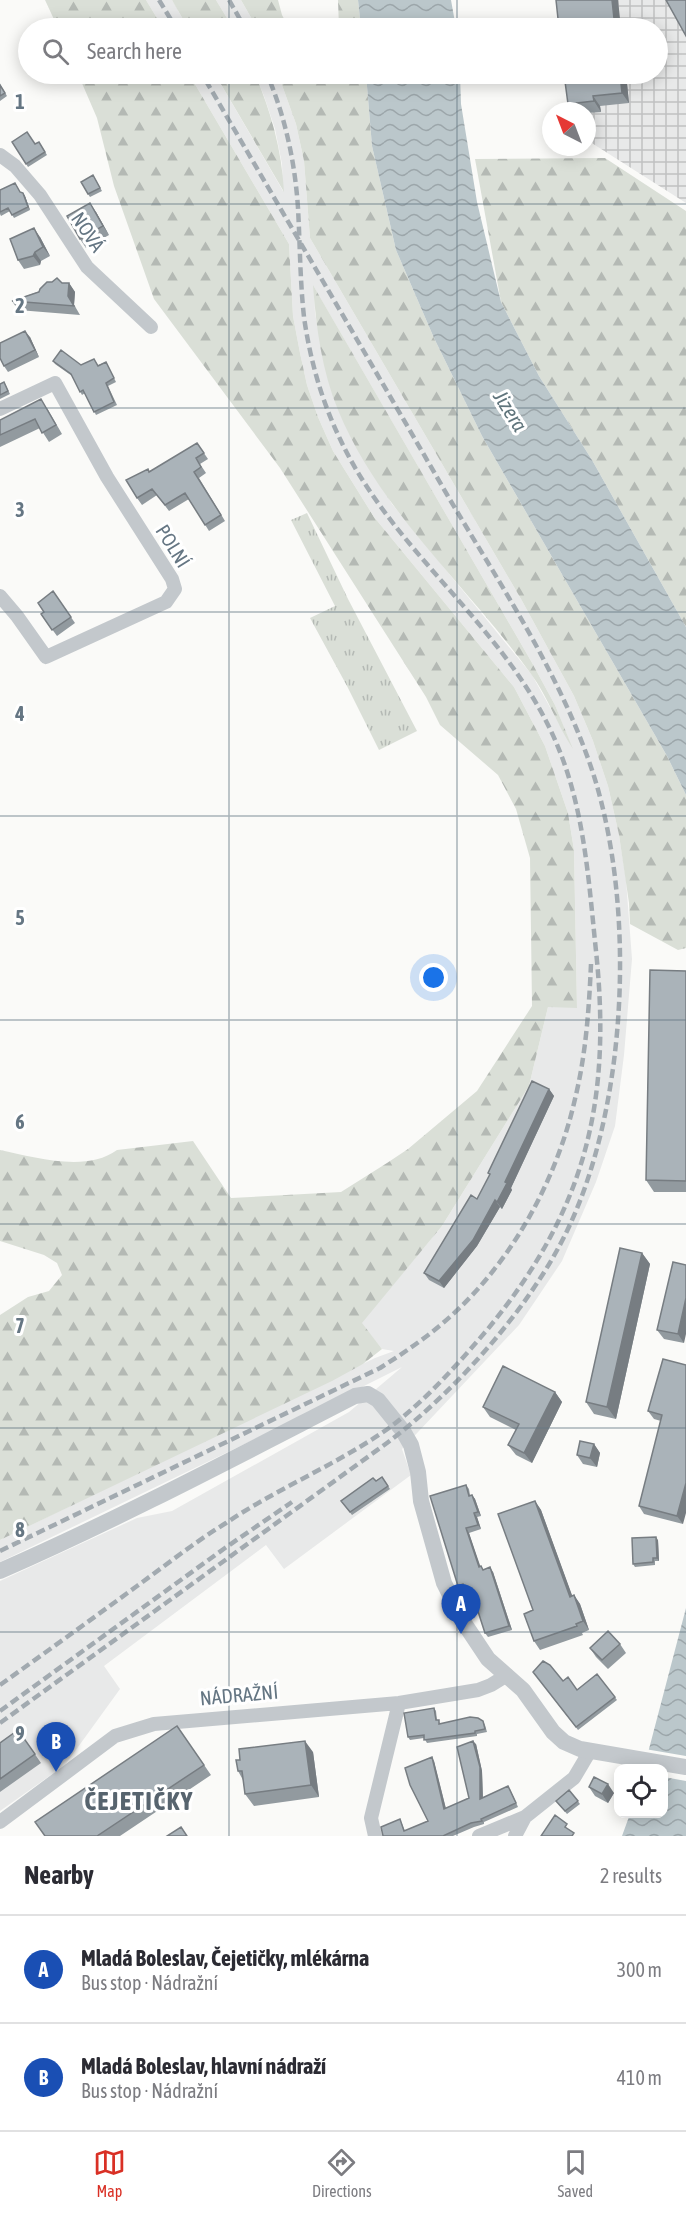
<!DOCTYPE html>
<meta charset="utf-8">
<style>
:root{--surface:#fff;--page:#f2f2f3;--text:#2b2b33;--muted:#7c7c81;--line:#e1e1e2;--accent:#d93025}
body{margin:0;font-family:"Asap Condensed",sans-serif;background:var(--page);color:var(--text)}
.controls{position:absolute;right:18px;bottom:18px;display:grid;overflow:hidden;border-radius:12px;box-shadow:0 3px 15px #0003}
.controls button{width:54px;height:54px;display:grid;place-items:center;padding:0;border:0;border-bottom:2px solid var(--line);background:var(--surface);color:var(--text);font:30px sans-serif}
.compass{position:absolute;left:542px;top:102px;width:54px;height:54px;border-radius:50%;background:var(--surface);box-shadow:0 3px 15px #0003;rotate:318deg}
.you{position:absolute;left:434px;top:978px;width:21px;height:21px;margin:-15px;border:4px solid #fff;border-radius:50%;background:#1a73e8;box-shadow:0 0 0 9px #1a73e833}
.badge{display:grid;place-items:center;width:39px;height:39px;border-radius:50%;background:var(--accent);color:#fff;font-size:20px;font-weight:700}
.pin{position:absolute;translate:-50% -50px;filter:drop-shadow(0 2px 3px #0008)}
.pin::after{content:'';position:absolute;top:32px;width:21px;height:18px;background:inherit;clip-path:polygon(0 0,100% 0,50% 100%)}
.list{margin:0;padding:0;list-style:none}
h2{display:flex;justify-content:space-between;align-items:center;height:78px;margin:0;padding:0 24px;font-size:26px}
h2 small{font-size:20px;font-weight:400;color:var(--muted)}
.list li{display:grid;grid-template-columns:39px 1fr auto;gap:18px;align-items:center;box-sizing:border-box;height:108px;padding:0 24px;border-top:2px solid var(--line)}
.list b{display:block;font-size:22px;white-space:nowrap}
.list p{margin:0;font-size:20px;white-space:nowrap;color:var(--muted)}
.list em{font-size:20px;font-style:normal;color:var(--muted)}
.icon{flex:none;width:33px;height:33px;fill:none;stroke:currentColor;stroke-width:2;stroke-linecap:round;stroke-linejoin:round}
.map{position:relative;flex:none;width:686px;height:1836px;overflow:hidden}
.search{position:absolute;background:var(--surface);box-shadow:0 3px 15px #0003;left:18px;right:18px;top:18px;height:66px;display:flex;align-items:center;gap:15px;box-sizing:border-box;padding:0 21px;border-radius:33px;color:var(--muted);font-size:22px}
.sheet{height:294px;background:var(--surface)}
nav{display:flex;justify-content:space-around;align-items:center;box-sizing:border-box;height:84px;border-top:2px solid var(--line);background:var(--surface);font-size:16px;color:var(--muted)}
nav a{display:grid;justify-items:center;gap:3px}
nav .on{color:var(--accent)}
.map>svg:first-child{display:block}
</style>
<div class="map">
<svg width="686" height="1836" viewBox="0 0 686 1836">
<defs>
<pattern id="industrial-grid" width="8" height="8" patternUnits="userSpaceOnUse" patternTransform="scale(1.5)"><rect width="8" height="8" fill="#e8e9e9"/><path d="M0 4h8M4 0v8" fill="none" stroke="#c0c1c2"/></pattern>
<pattern id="grass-tufts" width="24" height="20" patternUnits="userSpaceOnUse" patternTransform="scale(1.5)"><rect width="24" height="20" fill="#dadfd7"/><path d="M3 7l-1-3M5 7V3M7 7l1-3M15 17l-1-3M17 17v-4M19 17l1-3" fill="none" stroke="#b4b9b4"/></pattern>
<pattern id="forest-firs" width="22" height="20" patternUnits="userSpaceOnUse" patternTransform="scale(1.5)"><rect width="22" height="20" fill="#dadfd7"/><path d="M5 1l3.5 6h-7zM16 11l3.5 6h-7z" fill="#b4b9b4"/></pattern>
<pattern id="water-waves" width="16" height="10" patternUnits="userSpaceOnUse" patternTransform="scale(1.5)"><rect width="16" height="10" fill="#bbc7cb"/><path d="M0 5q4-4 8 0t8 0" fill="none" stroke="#9ca6aa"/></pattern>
</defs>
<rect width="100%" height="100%" fill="#fafaf8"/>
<path fill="#e8e9e9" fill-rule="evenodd" d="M146 0H172L188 28H163Z
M216 0H241L257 28H233Z
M189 74H215L283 191 282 164 275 129 264 96 255 74H278L296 124 304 161 310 238 521 599 574 696 593 741 608 786 619 835 626 880 632 959 624 1055 615 1126 596 1182 562 1261 519 1325 402 1449 411 1475 284 1569 266 1545 104 1666 120 1689 65 1765 0 1811V1581L137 1518 172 1511 349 1412 402 1367 340 1398 0 1562V1540L375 1358 394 1351 382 1349 361 1323 442 1226 529 1086 548 1007H577L574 850 568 813 545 746 514 687 374 517 333 451 318 417 307 385 300 353 293 316 289 244ZM314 287 531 661 555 705 571 745 532 675 392 504 353 441 338 409 328 379 315 313Z"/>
<path fill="url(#industrial-grid)" d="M558 0H686V203L587 140V111H571L566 74H658V28H561Z"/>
<path fill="url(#grass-tufts)" d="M307 513 348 599 417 731 379 750 347 686 310 618 335 606 291 520Z"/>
<path fill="url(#forest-firs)" d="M45 0H146L163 28H58Z
M172 0H216L233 28H188Z
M241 0H278L282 15 289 28H257Z
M338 0H358L361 28H339Z
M78 74H189L289 244 293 316 300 353 307 385 318 417 333 451 374 517 514 687 545 746 568 813 574 850 577 1008 548 1007 529 1086 442 1226 362 1323 382 1349 363 1364 332 1381 0 1540V1315L28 1297 49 1291 62 1275 57 1263 44 1255 0 1241V1150C34 1157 86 1173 117 1150L193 1141 231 1198 341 1192 387 1163 408 1149 477 1091 532 1006 530 858 516 809 498 775 440 725 426 697 280 468 154 299 114 186 97 118Z
M215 74H255C271 112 282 150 284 192Z
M278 74H366L372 146 396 250 434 338 482 436 667 756 686 795V948L678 950 630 924 629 903 619 835 608 786 593 741 574 696 521 599 310 238 304 161 296 124Z
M605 158 686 211V627L592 460 539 376 501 302 475 159Z
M313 285 531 661 555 705 573 749C557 725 548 697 531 674 467 585 380 512 338 410 322 371 316 327 313 285Z"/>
<path fill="url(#water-waves)" d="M358 0H451L456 28H361Z
M366 74H460L461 104 477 202 501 302 539 376 592 460 686 627V795L667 756 482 436 434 338 396 250 372 146Z
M686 1608V1836H622L630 1814H664V1768H644Z"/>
<path fill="#fafaf8" d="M645 1749 686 1756V1781L664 1777V1768H641Z"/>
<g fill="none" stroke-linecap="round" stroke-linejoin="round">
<path stroke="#c3c8cc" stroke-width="14" d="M0 155 15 166 40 195 87 267 151 327
M0 409 55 383 107 477 172 579 175 589 166 602 46 657 17 616 0 596
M0 1822 115 1736 154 1724 399 1703 478 1690 491 1685 507 1675
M375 1836 371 1818 399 1703
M479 1836 525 1817 574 1778 590 1751
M515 1836 525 1817"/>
<path stroke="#c3c8cc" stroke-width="16" d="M0 1571C121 1518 238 1456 355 1396L368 1394 378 1400 403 1431 411 1445 418 1472 421 1501 444 1583 464 1623 488 1659 523 1690 553 1732 564 1742 580 1749 686 1767"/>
<path stroke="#a2aab0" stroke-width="4.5" stroke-dasharray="9 4.5" stroke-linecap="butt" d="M159 0 176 28
M229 0 245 28
M0 1551 380 1368C402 1354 423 1340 443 1323 509 1267 556 1183 575 1099 586 1054 589 1009 591 964
M0 1685C46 1652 92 1619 137 1586 166 1565 195 1542 226 1523 278 1488 338 1464 389 1428 426 1400 457 1365 487 1330 585 1211 612 1103 596 951 588 875 584 799 550 729 498 621 392 549 341 441 322 402 310 360 304 317 300 281 300 244 298 208 295 162 285 116 267 74
M0 1711 225 1548 292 1502
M0 1723 387 1443C455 1392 530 1308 567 1231 628 1104 636 907 593 773 561 675 501 586 449 498 367 356 284 215 202 74"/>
</g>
<path fill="#929a9f" d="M626 74 629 103 600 106 601 112 587 113V111H572L568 104Z
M0 84 7 96 0 101Z
M12 142 35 144 39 142 47 155 28 167Z
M93 175 102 191 90 197 88 194Z
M15 183 20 192 23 193 25 196 30 210 14 218 10 211 1 216 0 214V190Z
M96 212 109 235 86 248 80 239Z
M40 237 50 256 41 261 40 265 24 269 18 260Z
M62 283H69L75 292 74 305 80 315 18 310 12 301Z
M30 337 39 357 8 372 4 366Z
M53 361 81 365 96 362 98 365 106 362 116 382 108 386 117 405 96 415 85 393 82 395 72 376 55 364Z
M4 382 10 394 0 399V384Z
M47 408 62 434 49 442 40 428 0 447V420Z
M197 443 208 459 200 464 206 473 199 478 225 521 209 531 189 499 169 511 157 495 142 505 137 498 150 472Z
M53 591 75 623 57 636 41 614 44 612Z
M686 971V1192H654L646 1180Z
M549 1089 554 1096 511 1188 512 1190 502 1209 500 1207 477 1246 444 1288 429 1280 424 1273 477 1199 490 1176 488 1173Z
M642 1253 650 1264 616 1419 594 1414 586 1402Z
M673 1262 684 1343 664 1339 657 1330Z
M663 1359 683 1524 644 1514 639 1506 661 1421 654 1419 648 1411Z
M555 1392 562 1402 532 1463 516 1455 508 1445 516 1430 490 1417 483 1407Z
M594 1444 600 1453 597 1467 583 1464 577 1455Z
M382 1477 390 1489 352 1515 341 1501Z
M466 1485 469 1489 470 1495H472L475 1499 481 1516 477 1517 481 1529 469 1533 480 1567 481 1566 483 1569 493 1572 512 1630 488 1637 485 1633 475 1601 470 1602 467 1598 465 1589 460 1590 458 1586Z
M535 1501 541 1510 572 1596 574 1595 580 1604 589 1630 582 1633 583 1635 540 1650 534 1641 533 1610Z
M658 1540 659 1561H655V1565L635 1567 633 1564Z
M620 1644 626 1653 608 1669 596 1657 590 1648Z
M533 1672 563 1681 577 1690 597 1674 617 1700 578 1730Z
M434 1708 436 1711 437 1720 441 1724 483 1721 485 1725 487 1732 477 1734V1736L427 1743 424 1738 410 1740 408 1737Z
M177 1726 211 1775 120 1836H45Z
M18 1730 41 1763 0 1792V1743Z
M476 1744 482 1771 483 1798 510 1789 518 1807 484 1822V1824L474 1827 453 1836H383L400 1819 405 1831 428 1821 434 1761 446 1809 469 1798Z
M313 1752 319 1797 254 1806 245 1794 243 1780 238 1771Z
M589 1787 614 1793 608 1803 595 1796Z
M569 1790 580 1804 567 1814 556 1801Z"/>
<path fill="#777d82" d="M612 0H618L621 28H615Z
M620 74H626L629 103 622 93Z
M593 96 600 106 601 112 594 101Z
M23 193 25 196 30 210 28 207Z
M90 203 96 212 109 235 103 226Z
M34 228 40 237 50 256 43 247Z
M35 252 41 261 40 265 33 256Z
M69 283 75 292 74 305 80 315 68 296Z
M25 331 30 337 39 357 35 350Z
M549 1089 554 1096 511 1188 512 1190 502 1209 497 1202 505 1182Z
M495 1200 500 1207 477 1246 444 1288 439 1281Z
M642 1253 650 1264 616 1419 607 1407Z
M686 1298V1334L684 1343 678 1334Z
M555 1392 562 1402 532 1463 524 1453Z
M594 1444 600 1453 597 1467 590 1458Z
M686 1483V1513L683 1524 677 1516Z
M472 1495 475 1499 481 1516 478 1512Z
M535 1501 541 1510 576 1606 570 1597Z
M474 1513 477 1517 481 1529 478 1525Z
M466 1528 469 1533 482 1571 479 1567Z
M656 1537 658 1540 659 1561 657 1558Z
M490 1567 493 1572 512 1630 509 1626Z
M574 1595 580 1604 589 1630 583 1621Z
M305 1741 313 1752 319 1797 311 1785Z
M473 1741 476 1744 482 1771 483 1802 480 1799Z
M432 1757 434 1761 447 1813 444 1809Z
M608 1784 614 1793 608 1803 602 1794Z"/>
<path fill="#aab3b9" stroke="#777d82" stroke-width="1.5" d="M556 0H612L615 28H559Z
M666 0H686V36Z
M564 74H620L622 93 593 96 594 101 568 104Z
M0 85 5 93 0 96Z
M27 132 35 144 39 142 45 152 26 164 12 142Z
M93 175 100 188 88 194 81 182Z
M15 183 20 192 23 193 28 207 12 215 8 208 0 212V190Z
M90 203 103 226 80 239 67 216Z
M34 228 43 247 35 252 33 256 18 260 10 239Z
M57 278 62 283H69L68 296 74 306 12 301 39 292 40 289 47 282H52Z
M25 331 35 350 4 366 0 358V343Z
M61 350 81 365 94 359 98 366 106 362 114 378 106 383 114 402 94 412 83 390 80 392 71 374 53 361Z
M4 382 8 391 0 395V384Z
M41 399 56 425 42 433 35 419 0 435V420Z
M197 443 204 453 196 458 201 467 194 472 221 515 205 525 185 493 165 505 152 489 137 498 126 480 148 469 149 472Z
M53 591 71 617 52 630 41 614 44 612 38 603Z
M650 970 686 971V1181L646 1180Z
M532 1081 549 1089 505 1182 507 1183 497 1202 495 1200 473 1240 439 1281 424 1273 471 1195 477 1199 490 1174 488 1173Z
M620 1248 642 1253 607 1407 586 1402Z
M673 1262 686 1265V1298L678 1334 657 1330Z
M663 1359 686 1365V1483L677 1516 639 1506 662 1415 648 1411Z
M503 1366 555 1392 524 1453 508 1445 519 1424 483 1407Z
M580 1441 594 1444 590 1458 577 1455Z
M382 1477 388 1486 350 1512 341 1501 373 1478 376 1481Z
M466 1485 469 1496 472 1495 478 1512 474 1513 478 1525 466 1528 479 1567 481 1566 483 1570 490 1567 509 1626 485 1633 473 1596 467 1598 463 1584 458 1586 430 1496Z
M535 1501 570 1597 574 1595 583 1621 576 1624 577 1626 534 1641 524 1614 533 1610 498 1514Z
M656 1537 657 1558H653V1562L633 1564 632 1538Z
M608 1631 620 1644 602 1660 590 1648Z
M543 1661 550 1665 563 1681 568 1677 577 1690 597 1674 615 1697 576 1727 533 1672Z
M434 1708 436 1720H439V1724L470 1717 478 1718 483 1721 485 1729 475 1731V1733L424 1740V1735L408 1737 404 1713Z
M177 1726 204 1765 97 1836H45L35 1822Z
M18 1730 35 1754 0 1779V1743Z
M305 1741 311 1785 245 1794 242 1771H238L236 1760H240L239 1749Z
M473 1741 480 1767V1799L508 1786 516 1803 481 1819 482 1821 471 1823 443 1836H383L381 1827 400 1819 404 1831 428 1821 410 1785 405 1768 432 1757 444 1809 469 1798 457 1747Z
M594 1777 608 1784 602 1794 589 1787Z
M569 1790 578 1801 565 1811 556 1801Z
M555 1815 567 1824 565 1827 574 1833 572 1836H541Z
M181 1827 187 1836H167Z"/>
<path fill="none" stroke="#657683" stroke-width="1.5" stroke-opacity="0.55" d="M229 0V28M457 0V28M229 74V1836M457 74V1836M0 204H686M0 408H686M0 612H686M0 816H686M0 1020H686M0 1224H686M0 1428H686M0 1632H686"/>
<g text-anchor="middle" stroke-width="6" stroke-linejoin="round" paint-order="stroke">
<g font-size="20" fill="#657683" stroke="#fff">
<text transform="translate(88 232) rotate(56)" y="7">NOVÁ</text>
<text transform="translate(173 546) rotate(58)" y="7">POLNÍ</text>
<text transform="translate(239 1695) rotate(-5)" y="7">NÁDRAŽNÍ</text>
</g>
<g font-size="21" font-style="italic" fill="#60757c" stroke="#fff">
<text transform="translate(510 411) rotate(58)" y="7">Jizera</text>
</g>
<g font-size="26" font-weight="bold" letter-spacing="1.5" fill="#57646e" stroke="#fff">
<text x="139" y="1810">ČEJETIČKY</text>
</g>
</g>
<g font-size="20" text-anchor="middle" font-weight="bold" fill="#657683" stroke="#fff" stroke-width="6" stroke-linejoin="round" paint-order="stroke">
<text x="20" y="109">1</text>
<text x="20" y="313">2</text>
<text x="20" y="517">3</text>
<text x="20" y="721">4</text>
<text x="20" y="925">5</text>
<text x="20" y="1129">6</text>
<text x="20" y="1333">7</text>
<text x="20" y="1537">8</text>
<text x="20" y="1741">9</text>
</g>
</svg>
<div class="controls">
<button><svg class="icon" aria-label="locate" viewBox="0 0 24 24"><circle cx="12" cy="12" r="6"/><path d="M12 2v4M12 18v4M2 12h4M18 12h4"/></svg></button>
</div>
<svg class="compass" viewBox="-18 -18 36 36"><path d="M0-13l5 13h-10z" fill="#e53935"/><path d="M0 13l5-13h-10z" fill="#7c7c81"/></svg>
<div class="you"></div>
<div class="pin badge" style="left:461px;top:1634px;background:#1a4fb4">A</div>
<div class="pin badge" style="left:56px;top:1772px;background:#1a4fb4">B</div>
<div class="search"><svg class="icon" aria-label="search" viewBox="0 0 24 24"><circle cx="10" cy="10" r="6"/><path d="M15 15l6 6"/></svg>Search here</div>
</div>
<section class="sheet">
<h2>Nearby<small>2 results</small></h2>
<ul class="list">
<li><span class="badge" style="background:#1a4fb4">A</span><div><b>Mladá Boleslav, Čejetičky, mlékárna</b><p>Bus stop · Nádražní</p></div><em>300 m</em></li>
<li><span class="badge" style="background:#1a4fb4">B</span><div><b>Mladá Boleslav, hlavní nádraží</b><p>Bus stop · Nádražní</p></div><em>410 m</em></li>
</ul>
</section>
<nav>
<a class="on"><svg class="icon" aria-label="map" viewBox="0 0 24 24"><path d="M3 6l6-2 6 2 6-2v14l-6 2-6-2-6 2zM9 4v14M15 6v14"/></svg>Map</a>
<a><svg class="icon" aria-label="directions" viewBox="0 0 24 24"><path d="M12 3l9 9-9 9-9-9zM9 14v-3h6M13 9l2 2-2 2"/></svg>Directions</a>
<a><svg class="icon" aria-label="saved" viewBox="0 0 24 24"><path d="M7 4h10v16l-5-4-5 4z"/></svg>Saved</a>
</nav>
